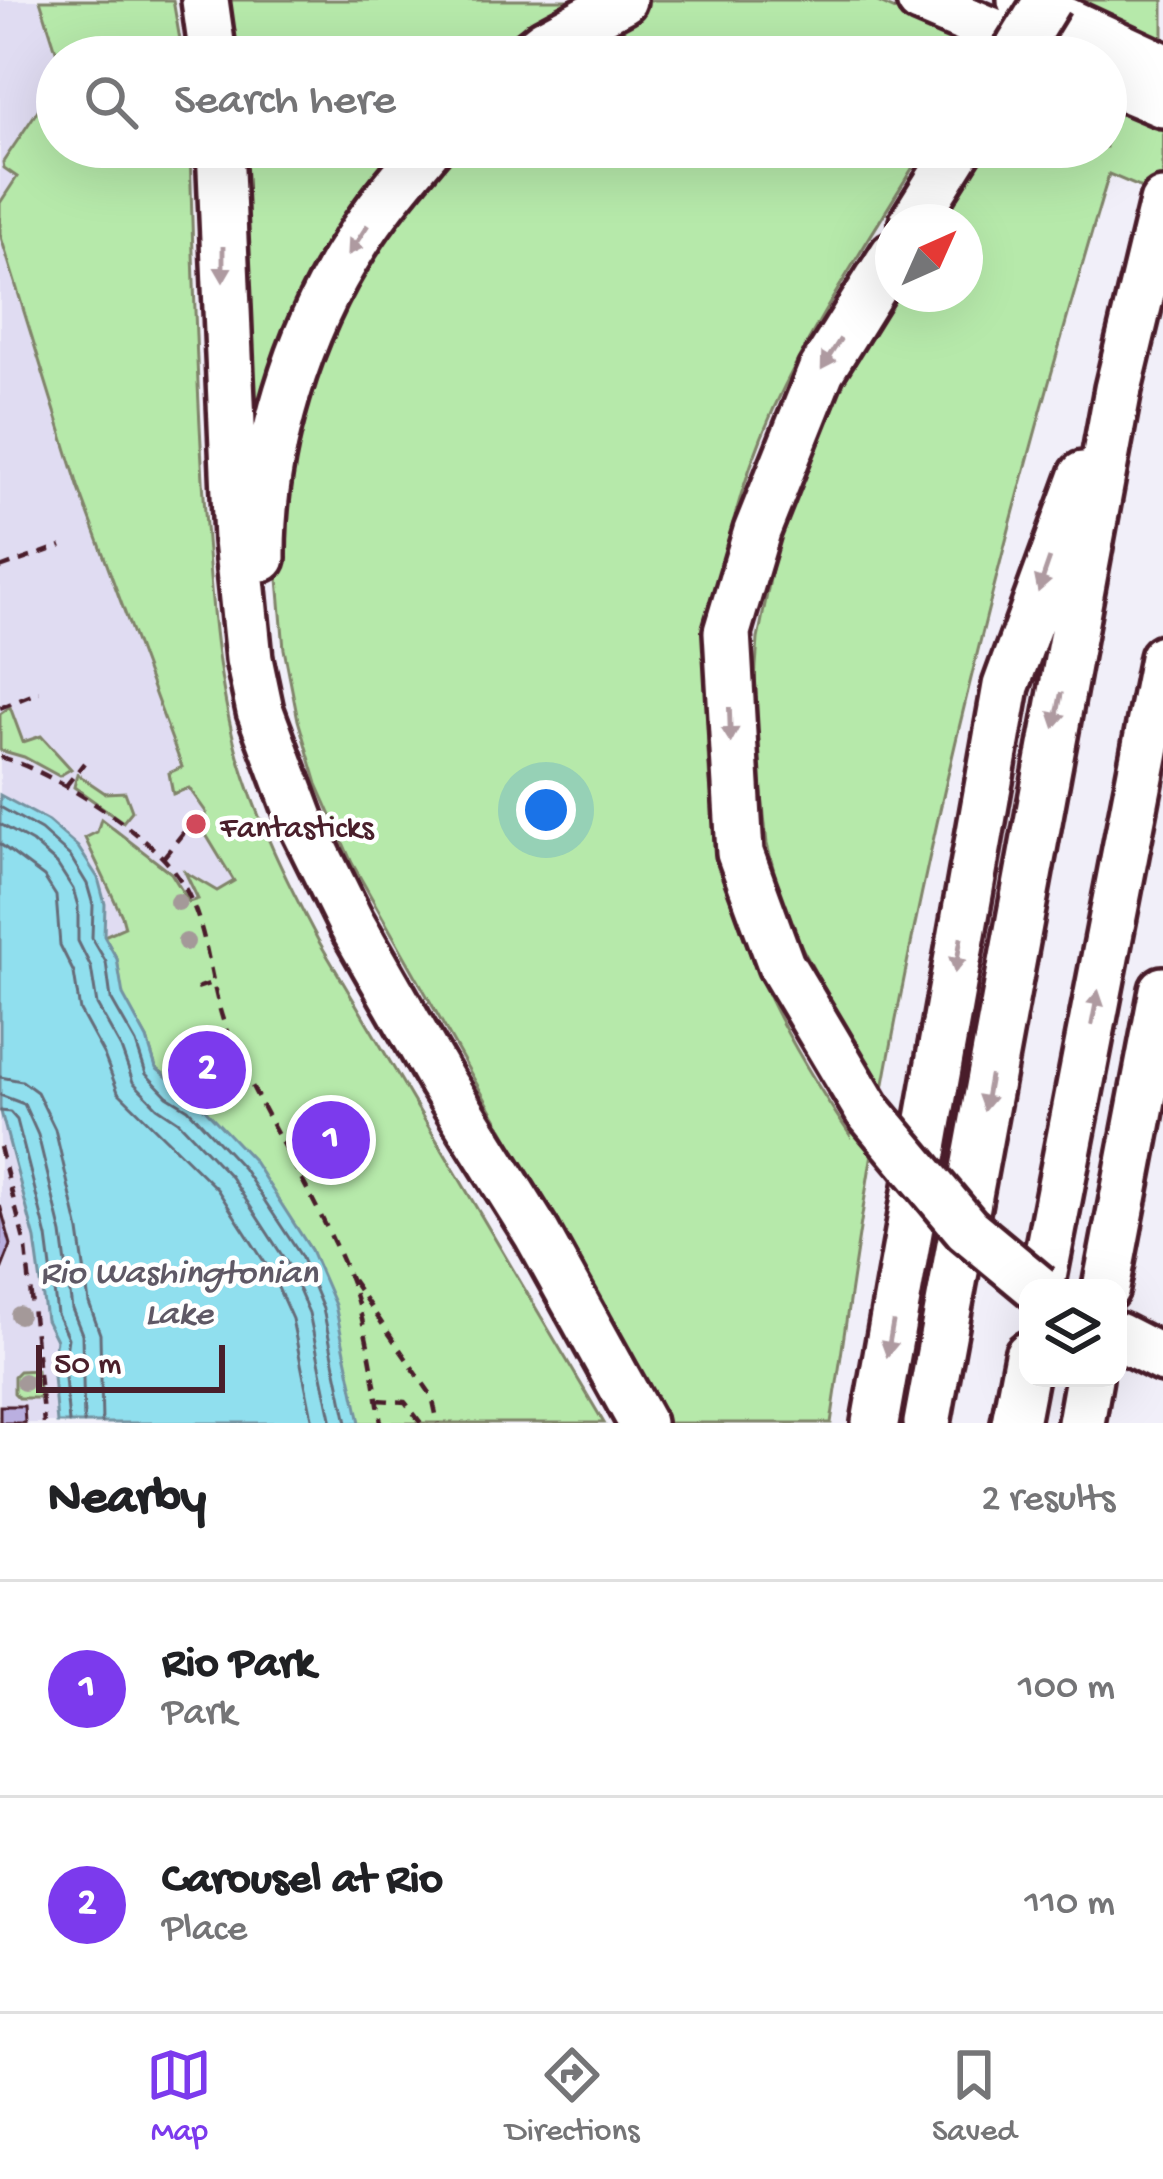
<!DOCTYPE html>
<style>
:root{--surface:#fff;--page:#f6f6f6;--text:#202124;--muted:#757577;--line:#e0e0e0;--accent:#7c3aed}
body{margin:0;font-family:"Gochi Hand",sans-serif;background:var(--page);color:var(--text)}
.controls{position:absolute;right:36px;bottom:36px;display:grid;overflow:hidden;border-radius:24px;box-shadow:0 12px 48px #0002}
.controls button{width:108px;height:108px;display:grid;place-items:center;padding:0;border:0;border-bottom:3px solid var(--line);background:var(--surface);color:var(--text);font:60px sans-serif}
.compass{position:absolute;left:875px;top:204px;width:108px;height:108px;border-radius:50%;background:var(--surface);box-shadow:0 12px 48px #0002;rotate:45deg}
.scale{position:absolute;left:36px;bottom:30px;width:189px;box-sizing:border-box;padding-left:12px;border:6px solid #4a1f2b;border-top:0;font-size:33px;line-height:42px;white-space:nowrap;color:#4a1f2b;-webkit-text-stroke:9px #fff;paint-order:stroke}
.you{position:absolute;left:546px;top:810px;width:42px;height:42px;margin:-30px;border:9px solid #fff;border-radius:50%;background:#1a73e8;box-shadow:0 0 0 18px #1a73e833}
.badge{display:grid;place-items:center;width:78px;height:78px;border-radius:50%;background:var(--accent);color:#fff;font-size:39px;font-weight:700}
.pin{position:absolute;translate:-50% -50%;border:6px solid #fff;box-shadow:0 3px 12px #0006}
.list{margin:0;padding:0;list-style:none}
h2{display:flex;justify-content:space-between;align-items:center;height:156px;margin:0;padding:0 48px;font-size:51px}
h2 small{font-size:39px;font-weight:400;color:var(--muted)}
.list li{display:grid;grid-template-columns:78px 1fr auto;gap:36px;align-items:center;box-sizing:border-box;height:216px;padding:0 48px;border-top:3px solid var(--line)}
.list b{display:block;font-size:45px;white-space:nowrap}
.list p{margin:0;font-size:39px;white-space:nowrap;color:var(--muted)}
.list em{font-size:39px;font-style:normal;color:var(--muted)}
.icon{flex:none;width:66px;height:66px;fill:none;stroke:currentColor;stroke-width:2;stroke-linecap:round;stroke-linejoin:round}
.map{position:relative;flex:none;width:1163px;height:1423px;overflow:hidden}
.search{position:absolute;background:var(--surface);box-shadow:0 12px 48px #0002;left:36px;right:36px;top:36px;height:132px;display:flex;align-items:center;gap:30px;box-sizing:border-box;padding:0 42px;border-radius:66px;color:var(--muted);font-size:45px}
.sheet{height:588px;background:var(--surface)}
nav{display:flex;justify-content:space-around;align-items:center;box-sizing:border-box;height:168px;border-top:3px solid var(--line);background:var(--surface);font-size:33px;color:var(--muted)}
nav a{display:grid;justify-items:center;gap:6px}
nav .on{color:var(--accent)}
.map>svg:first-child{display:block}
</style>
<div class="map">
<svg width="1163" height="1423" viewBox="0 0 1163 1423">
<rect width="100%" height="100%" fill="#f1eff9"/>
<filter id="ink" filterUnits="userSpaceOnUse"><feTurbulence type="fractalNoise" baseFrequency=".00833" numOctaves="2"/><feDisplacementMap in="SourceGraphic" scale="24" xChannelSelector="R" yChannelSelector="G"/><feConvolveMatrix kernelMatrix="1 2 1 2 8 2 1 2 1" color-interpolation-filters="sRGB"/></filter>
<g filter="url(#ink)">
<path fill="#e0dcf2" d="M0 0H70L85 57H57V147L262 874 104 936 105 904 98 878 78 847 48 820 0 795Z
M0 1108 35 1239 46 1320 56 1340 52 1364 57 1423H0Z"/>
<path fill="#b6e9aa" stroke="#80846a" stroke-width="3" d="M40 0H173L183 57H58Z
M223 0H570L488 57H234Z
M646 0H873L1000 57H546Z
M1075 0H1163V41Z
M57 86V147H190C193 269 197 390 205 512 211 594 216 677 238 756 257 821 286 880 318 940L604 1423H360L311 1250 281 1206 196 1100 156 1068 147 1039 122 995 117 959 104 936 125 927 122 916 85 838 97 832 101 819 171 873 189 902 198 899 185 872 217 891 234 881 205 833 206 812 189 788 173 794 169 773 182 767 78 486 0 234V203L17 177 4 168 3 162 44 101 41 91Z
M1106 103 1163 128V197L1109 174C1024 461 946 752 891 1046 867 1171 850 1297 831 1423H668L352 863 317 784 298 720 284 649 276 555 289 454 331 322 444 147H925C874 233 816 317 774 408 698 577 682 786 752 959 777 1021 813 1080 850 1135L863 1061 786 918 767 844 753 708 758 639 782 519 833 392 893 294H965V222H936L983 147H1106Z
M240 147H399L354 206 258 433 250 431Z
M10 707 23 742 41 736 71 769 59 776 24 757 0 750V714Z
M77 774 105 793 125 792 132 811 123 822 74 787Z
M37 1370 40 1398H19L14 1393V1376L19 1371Z"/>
<path fill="#90dfee" stroke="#7492a0" stroke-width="3" d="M0 795 48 821 78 847 98 878 105 904 104 936 117 959 123 995 147 1039 156 1068 196 1100 253 1160 311 1250 335 1305 360 1423H57L52 1364 56 1340 46 1320 35 1239 0 1108Z"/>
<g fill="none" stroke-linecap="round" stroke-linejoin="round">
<path stroke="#666c79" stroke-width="3" d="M0 807 41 830 70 856 87 884 93 905 92 938 106 962 111 999 136 1043 146 1074 167 1096 188 1109 243 1168 301 1256 323 1309 347 1423
M0 824 32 842 57 864 73 889 78 906V941L91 967 97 1005 121 1048 133 1082 157 1107 178 1121 231 1177 287 1263 309 1313 332 1423
M0 844 44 877 56 896 60 945 74 973 80 1011 104 1055 118 1092 217 1189 271 1272 292 1319 313 1423
M0 1077 22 1081 37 1092 55 1129 79 1231 89 1303 100 1334 102 1423
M0 1095 24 1104 38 1135 62 1234 72 1309 82 1334 84 1423
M0 1111 10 1112 17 1120 47 1237 57 1314 68 1338 64 1366 69 1423"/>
</g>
<path fill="#baafe0" stroke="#4a1f2b" stroke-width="3" d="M186 1071a21 21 0 1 1 42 0a21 21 0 1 1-42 0Z
M0 1205 11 1245 0 1273Z
M0 1406H24L25 1423H0Z"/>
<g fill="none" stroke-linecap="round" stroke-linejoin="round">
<defs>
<path id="highway" d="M205 0 213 57
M920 0 1053 57
M1021 0 1163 66
M526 57 545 42 623 0
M1106 80 1163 104
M220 147 237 540 249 659 260 711 303 826 351 923 442 1082 537 1234 642 1423
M913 222 960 147
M262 558C261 451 298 331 356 242 377 208 403 178 429 147
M868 1111 781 965 740 853 727 632 757 531 821 371 893 255
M1041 1288 1163 658
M1106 1288 1163 990
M1118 1336 1163 1359
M875 1423 1006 686 1083 475
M927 1423 1118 389 1163 202
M1015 1423 1028 1355
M1081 1423 1089 1378"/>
</defs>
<use href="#highway" stroke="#4a1f2b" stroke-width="54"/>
<path stroke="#4a1f2b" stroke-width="4.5" stroke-dasharray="12 9" stroke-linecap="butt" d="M0 568 61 546
M0 708 39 692
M0 757C48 769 145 831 174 871 211 920 206 979 228 1034 262 1116 313 1190 347 1272 366 1319 373 1373 381 1423
M65 787 84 763
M163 858 187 828
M197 988 214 982
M0 1147 26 1248 44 1423
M352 1280 432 1396 438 1423
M377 1400 405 1402 421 1423"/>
<use href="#highway" stroke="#fff" stroke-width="45"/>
<defs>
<path id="highway-bridge" d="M1013 57 1048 0
M868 1111 967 1229 1038 1288"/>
</defs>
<use href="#highway-bridge" stroke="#4a1f2b" stroke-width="54" stroke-linecap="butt"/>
<use href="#highway-bridge" stroke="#fff" stroke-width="45"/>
</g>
<g fill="#a49999">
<circle cx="178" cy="902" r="9"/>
<circle cx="186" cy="942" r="9"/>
<circle cx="19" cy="1315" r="9"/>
<circle cx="24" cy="1382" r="9"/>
</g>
<defs><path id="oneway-solid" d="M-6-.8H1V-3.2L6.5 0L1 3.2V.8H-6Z" transform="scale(3)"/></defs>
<g fill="#ae9aa0">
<use href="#oneway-solid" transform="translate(358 240) rotate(123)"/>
<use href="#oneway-solid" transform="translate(223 264) rotate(90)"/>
<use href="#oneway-solid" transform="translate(831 354) rotate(122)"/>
<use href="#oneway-solid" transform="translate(1044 575) rotate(109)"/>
<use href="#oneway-solid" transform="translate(1058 710) rotate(101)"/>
<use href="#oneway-solid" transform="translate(730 725) rotate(88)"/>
<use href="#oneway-solid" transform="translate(958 955) rotate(100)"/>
<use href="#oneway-solid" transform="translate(1095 1008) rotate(-79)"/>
<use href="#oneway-solid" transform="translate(987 1093) rotate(100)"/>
<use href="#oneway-solid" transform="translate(890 1339) rotate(100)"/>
</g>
</g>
<circle fill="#d1495b" stroke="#fff" stroke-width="4.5" cx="196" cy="824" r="12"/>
<g text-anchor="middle" stroke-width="9" stroke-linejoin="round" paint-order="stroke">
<g font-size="33" fill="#4a1f2b" stroke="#fff" text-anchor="start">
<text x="220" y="836">Fantasticks</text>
</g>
<g font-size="36" font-style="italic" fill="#5f5966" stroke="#fff">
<text x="179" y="1282">Rio Washingtonian<tspan x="179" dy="41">Lake</tspan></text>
</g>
</g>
</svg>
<div class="controls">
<button><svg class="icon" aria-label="layers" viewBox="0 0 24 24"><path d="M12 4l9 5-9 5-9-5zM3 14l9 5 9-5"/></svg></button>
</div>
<svg class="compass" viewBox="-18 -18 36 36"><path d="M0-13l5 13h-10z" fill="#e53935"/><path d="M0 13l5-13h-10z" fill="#757577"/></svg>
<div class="scale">50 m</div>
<div class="you"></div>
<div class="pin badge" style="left:331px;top:1140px">1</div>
<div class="pin badge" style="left:207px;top:1070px">2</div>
<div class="search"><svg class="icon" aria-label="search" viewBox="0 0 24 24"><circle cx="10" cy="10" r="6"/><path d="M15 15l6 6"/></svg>Search here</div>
</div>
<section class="sheet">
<h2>Nearby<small>2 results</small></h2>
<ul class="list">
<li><span class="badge">1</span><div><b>Rio Park</b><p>Park</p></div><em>100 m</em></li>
<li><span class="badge">2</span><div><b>Carousel at Rio</b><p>Place</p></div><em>110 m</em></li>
</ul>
</section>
<nav>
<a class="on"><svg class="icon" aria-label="map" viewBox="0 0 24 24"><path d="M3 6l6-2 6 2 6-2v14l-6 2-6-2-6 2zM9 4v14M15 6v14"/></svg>Map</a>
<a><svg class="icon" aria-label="directions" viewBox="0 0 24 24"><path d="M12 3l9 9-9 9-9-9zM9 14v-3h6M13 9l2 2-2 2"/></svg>Directions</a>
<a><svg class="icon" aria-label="saved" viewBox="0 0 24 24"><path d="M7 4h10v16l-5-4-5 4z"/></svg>Saved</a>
</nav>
